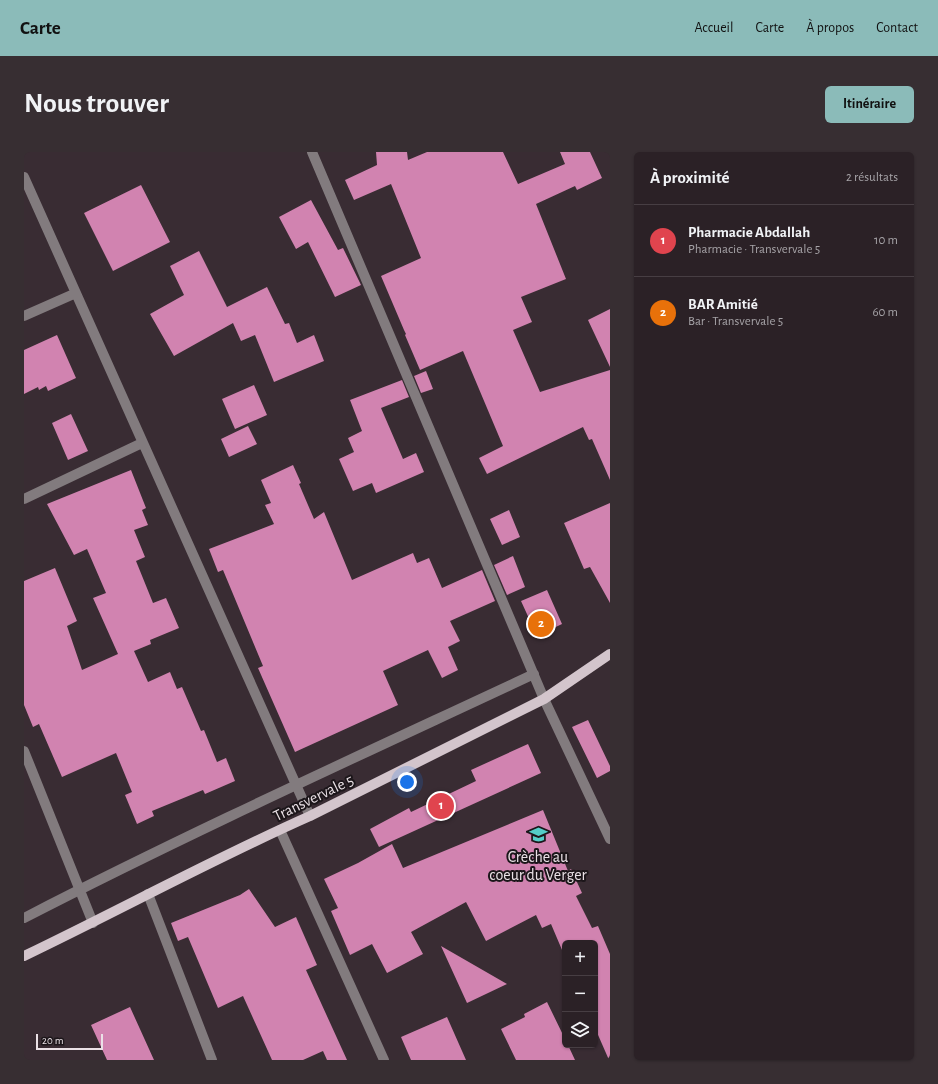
<!DOCTYPE html>
<html lang="fr">
<meta charset="utf-8">
<style>
:root{--surface:#2b2126;--page:#372e32;--text:#f1f3f6;--muted:#a6a3a7;--line:#473e43;--accent:#8bbbb9}
body{margin:0;font-family:"Alegreya Sans",sans-serif;background:var(--page);color:var(--text)}
.controls{position:absolute;right:12px;bottom:12px;display:grid;overflow:hidden;border-radius:6px;box-shadow:0 1px 3px #0004}
.controls button{width:36px;height:36px;display:grid;place-items:center;padding:0;border:0;border-bottom:1px solid var(--line);background:var(--surface);color:var(--text);font:20px sans-serif}
.scale{position:absolute;left:12px;bottom:10px;width:67px;box-sizing:border-box;padding-left:4px;border:2px solid #eae1e6;border-top:0;font-size:11px;line-height:14px;white-space:nowrap;color:#eae1e6;-webkit-text-stroke:3px #1c161a;paint-order:stroke}
.you{position:absolute;left:383px;top:630px;width:14px;height:14px;margin:-10px;border:3px solid #fff;border-radius:50%;background:#1a73e8;box-shadow:0 0 0 6px #1a73e833}
.badge{display:grid;place-items:center;width:26px;height:26px;border-radius:50%;background:var(--accent);color:#fff;font-size:13px;font-weight:700}
.pin{position:absolute;translate:-50% -50%;border:2px solid #fff;box-shadow:0 1px 4px #0006}
.list{margin:0;padding:0;list-style:none}
h2{display:flex;justify-content:space-between;align-items:center;height:52px;margin:0;padding:0 16px;font-size:17px}
h2 small{font-size:13px;font-weight:400;color:var(--muted)}
.list li{display:grid;grid-template-columns:26px 1fr auto;gap:12px;align-items:center;box-sizing:border-box;height:72px;padding:0 16px;border-top:1px solid var(--line)}
.list b{display:block;font-size:15px;white-space:nowrap}
.list p{margin:0;font-size:13px;white-space:nowrap;color:var(--muted)}
.list em{font-size:13px;font-style:normal;color:var(--muted)}
.icon{flex:none;width:22px;height:22px;fill:none;stroke:currentColor;stroke-width:2;stroke-linecap:round;stroke-linejoin:round}
.map{position:relative;flex:none;width:586px;height:908px;overflow:hidden;border-radius:6px}
header{display:flex;align-items:center;gap:24px;box-sizing:border-box;height:56px;padding:0 20px;background:var(--accent);color:#111}
header strong{font-size:19px}
nav{display:flex;gap:22px;margin-inline-start:auto;font-size:14px}
.intro{display:flex;align-items:center;justify-content:space-between;box-sizing:border-box;height:96px;padding:0 24px}
h1{margin:0;font-size:28px}
.button{padding:10px 18px;border-radius:6px;background:var(--accent);color:#111;font-size:14px;font-weight:700}
main{display:flex;gap:24px;padding:0 24px}
aside{flex:1;background:var(--surface);border-radius:6px;box-shadow:0 1px 3px #0004}
.map>svg:first-child{display:block}
</style>
<header>
<strong>Carte</strong>
<nav><a>Accueil</a><a>Carte</a><a>À propos</a><a>Contact</a></nav>
</header>
<div class="intro"><h1>Nous trouver</h1><a class="button">Itinéraire</a></div>
<main>
<div class="map">
<svg width="586" height="908" viewBox="0 0 586 908">
<rect width="100%" height="100%" fill="#392c33"/>
<path fill="#d183b0" d="M352 0H383L384 8 403 0H479L494 32 541 12 536 0H566L578 26 553 38 551 34 512 52 542 127 497 145 508 170 489 178 516 240 586 218V328L568 287 565 288 559 275 463 322 455 306 479 294 439 199 396 218 381 183 382 182 380 178 357 124 397 106 367 32 330 48 321 28 353 13Z
M117 33 146 90 89 119 60 61Z
M287 48 314 98 319 96 337 133 311 145 284 90 272 97 255 65Z
M175 99 203 155 243 135 261 172 265 171 273 191 290 183 300 209 250 230 231 183 217 189 209 171 150 204 126 162 160 143 146 114Z
M586 157V215L564 168Z
M33 183 52 226 24 239 22 234 15 238 14 235 0 242V198Z
M402 219 409 237 397 241 390 224Z
M378 228 385 245 357 256 379 307 392 301 400 320 352 341 348 331 329 339 315 307 330 300 324 286 338 279 326 248Z
M230 233 243 263 211 277 198 247Z
M47 262 64 299 44 308 28 271Z
M224 274 233 292 205 305 197 287Z
M269 313 277 331 275 332 290 367 300 360 328 428 389 401 393 411 405 406 418 436 458 418 471 449 426 469 436 489 424 495 434 518 418 526 404 498 359 519 374 553 271 600 234 516 239 514 199 418 194 420 185 397 250 372 241 353 247 351 237 328Z
M107 318 122 356 118 358 124 373 110 378 121 405 112 409 129 451 142 446 155 476 126 488 127 492 110 499 124 530 146 520 153 537 158 535 177 579 180 578 193 610 202 606 211 629 181 642 179 638 128 659 130 664 113 672 101 643 108 640 92 601 38 625 15 572 9 575 0 553V429L31 416 53 469 43 474 58 518 94 502 69 446 82 441 63 397 50 403 23 352Z
M586 351V451L566 415 560 417 540 371Z
M485 358 496 385 478 393 466 367Z
M489 404 501 435 483 443 470 413Z
M523 438 538 472 513 484 497 449Z
M564 568 586 614V619L573 626 548 575Z
M504 592 517 621 355 695 346 677 385 656 387 660 452 629 447 618Z
M519 658 544 719 547 717 558 741 552 744 568 776 574 774 586 802V908H585L571 876V791H541V805L527 772 518 776 512 763 462 789 442 750 387 780 399 802 363 821 348 792 326 803 307 759 314 756 300 727 334 711 368 692 379 716Z
M225 737 251 775 272 765 293 813 282 818 323 908H303L299 899 279 908H248L219 844 194 856 164 785 154 789 147 771 216 743Z
M417 794 483 832 443 851Z
M523 850 541 887V893H544L551 908H492L477 877 501 865 500 862Z
M106 855 130 908H83L67 873Z
M423 865 442 908H387L377 885Z"/>
<g fill="none" stroke-linecap="round" stroke-linejoin="round">
<path stroke="#827b7e" stroke-width="10" d="M288 0 520 547 586 687
M0 25 286 664
M0 164 52 141
M0 347 118 291
M0 599 69 771
M256 678 360 908
M124 742 188 908
M0 766C167 680 339 602 510 522"/>
<path stroke="#d3c5cc" stroke-width="10" d="M0 804C96 758 189 707 286 664L520 547 586 502"/>
</g>
<defs>
<symbol id="school-bare" viewBox="-9 -9 18 18"><path d="M0-5L7-2L0 1L-7-2ZM-4 1L0 2.5L4 1V4Q0 6-4 4Z" fill="#54cdc8" stroke="#1c161a" stroke-width="2.5" paint-order="stroke"/></symbol>
</defs>
<g fill-rule="evenodd">
<use href="#school-bare" x="502" y="670" width="25" height="25"/>
</g>
<g text-anchor="middle" stroke-width="4" stroke-linejoin="round" paint-order="stroke">
<g font-size="16" fill="#eae1e6" stroke="#1c161a">
<text transform="translate(289 645) rotate(-26)" y="6">Transvervale 5</text>
</g>
<g font-size="16" fill="#eae1e6" stroke="#1c161a">
<text x="514" y="710">Crèche au<tspan x="514" dy="18">coeur du Verger</tspan></text>
</g>
</g>
</svg>
<div class="controls">
<button>+</button>
<button>−</button>
<button><svg class="icon" aria-label="layers" viewBox="0 0 24 24"><path d="M12 4l9 5-9 5-9-5zM3 14l9 5 9-5"/></svg></button>
</div>
<div class="scale">20 m</div>
<div class="you"></div>
<div class="pin badge" style="left:417px;top:654px;background:#e0444e">1</div>
<div class="pin badge" style="left:517px;top:472px;background:#e8710a">2</div>
</div>
<aside>
<h2>À proximité<small>2 résultats</small></h2>
<ul class="list">
<li><span class="badge" style="background:#e0444e">1</span><div><b>Pharmacie Abdallah</b><p>Pharmacie · Transvervale 5</p></div><em>10 m</em></li>
<li><span class="badge" style="background:#e8710a">2</span><div><b>BAR Amitié</b><p>Bar · Transvervale 5</p></div><em>60 m</em></li>
</ul>
</aside>
</main>
